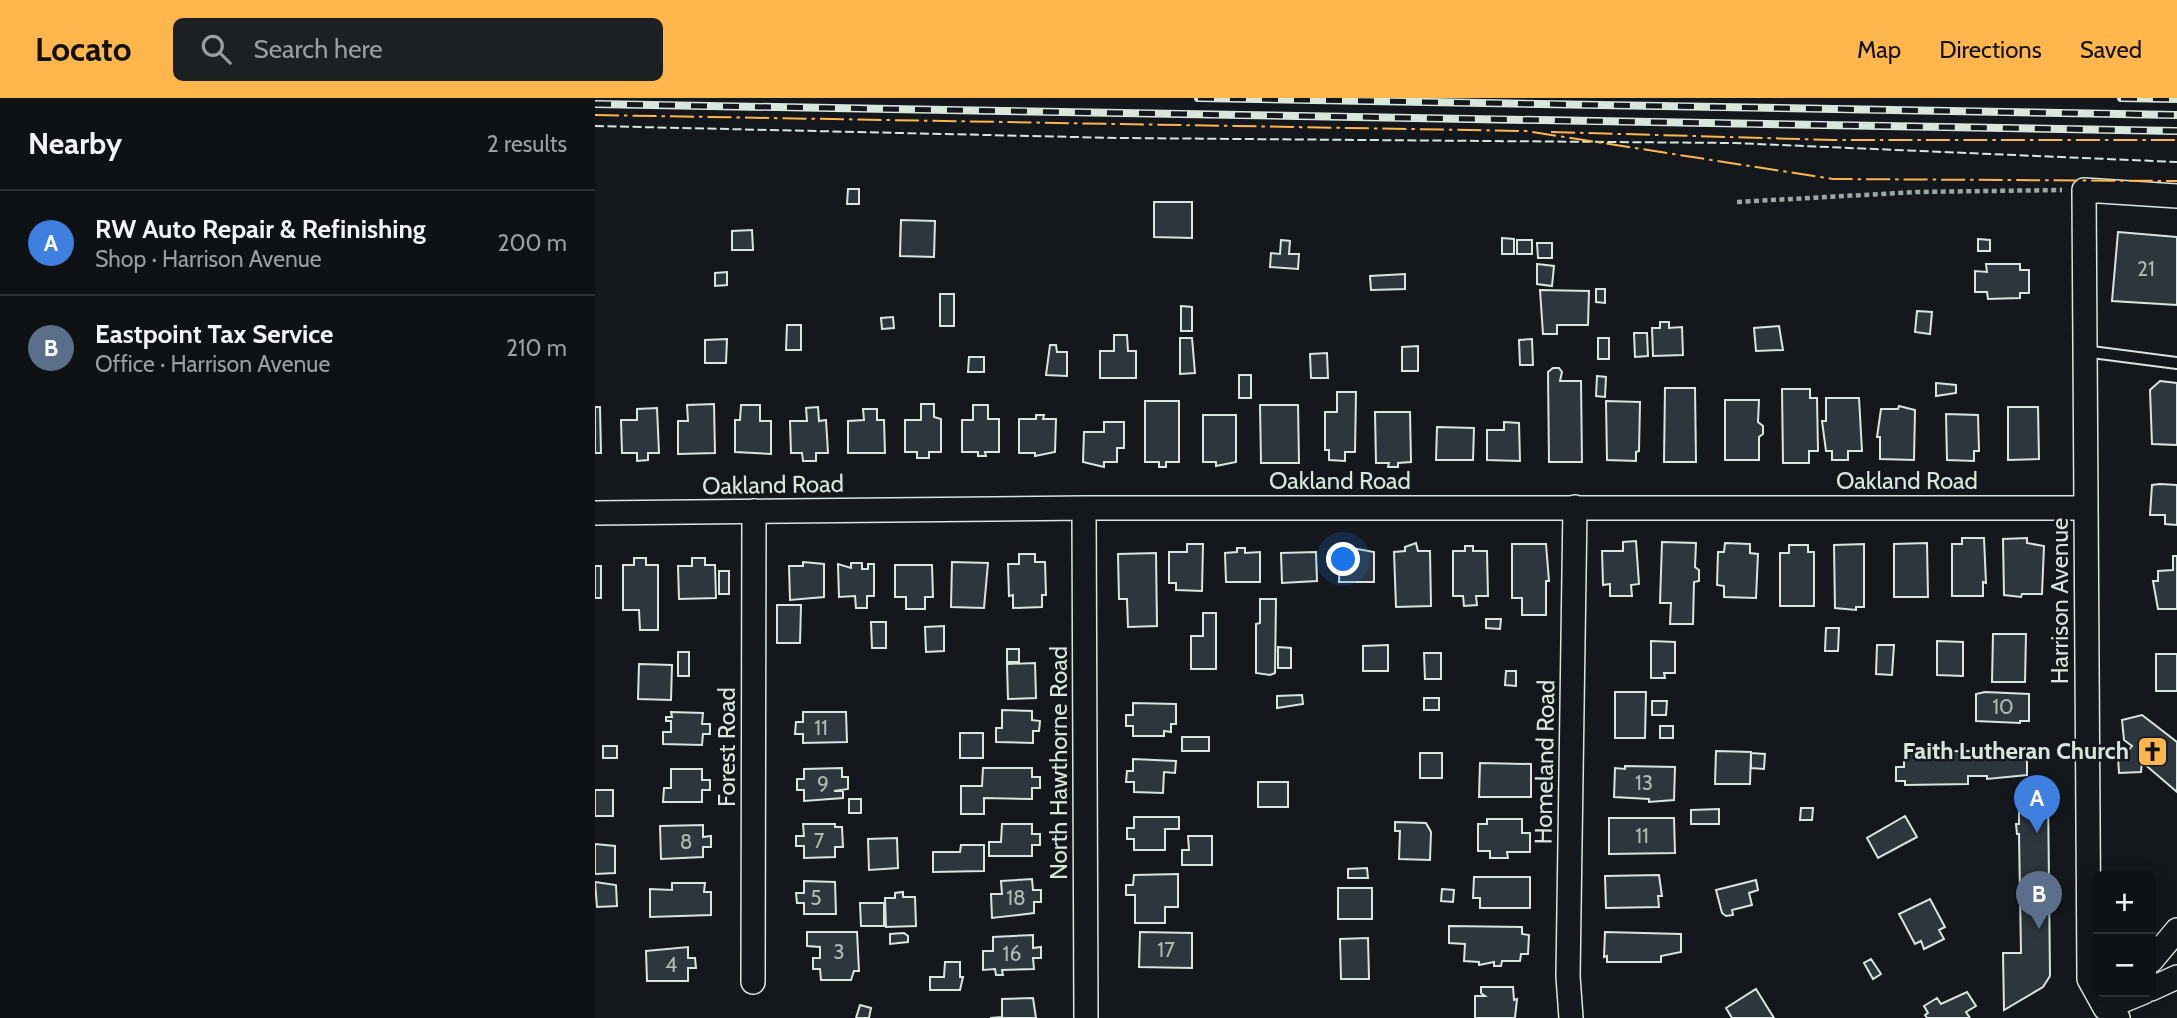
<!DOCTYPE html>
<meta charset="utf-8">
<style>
:root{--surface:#0f1215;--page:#1d2022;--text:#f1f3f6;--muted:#9b9ea0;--line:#2f3234;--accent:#ffb74d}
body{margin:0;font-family:Cabin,sans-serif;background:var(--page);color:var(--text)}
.controls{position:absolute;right:21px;bottom:21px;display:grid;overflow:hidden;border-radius:10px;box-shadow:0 4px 18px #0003}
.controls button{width:63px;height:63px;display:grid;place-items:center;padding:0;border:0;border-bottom:2px solid var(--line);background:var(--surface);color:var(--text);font:35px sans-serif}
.you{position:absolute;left:749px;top:462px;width:24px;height:24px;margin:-18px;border:5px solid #fff;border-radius:50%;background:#1a73e8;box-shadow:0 0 0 10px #1a73e833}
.badge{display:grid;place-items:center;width:46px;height:46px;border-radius:50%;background:var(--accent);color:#fff;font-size:23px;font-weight:700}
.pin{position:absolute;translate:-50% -58px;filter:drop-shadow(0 2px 4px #0008)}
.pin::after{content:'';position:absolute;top:37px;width:24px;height:21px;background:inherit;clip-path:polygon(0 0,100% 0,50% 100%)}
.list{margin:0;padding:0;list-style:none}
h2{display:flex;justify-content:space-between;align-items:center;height:91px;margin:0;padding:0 28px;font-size:30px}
h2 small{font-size:23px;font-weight:400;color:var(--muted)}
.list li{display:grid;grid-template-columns:46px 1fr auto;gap:21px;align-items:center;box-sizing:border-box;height:105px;padding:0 28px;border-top:2px solid var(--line)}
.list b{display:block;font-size:26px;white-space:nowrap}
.list p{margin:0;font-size:23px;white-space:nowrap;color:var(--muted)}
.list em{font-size:23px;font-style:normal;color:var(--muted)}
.icon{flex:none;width:38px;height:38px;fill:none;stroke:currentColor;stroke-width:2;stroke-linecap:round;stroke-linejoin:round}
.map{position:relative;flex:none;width:1582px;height:920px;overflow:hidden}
header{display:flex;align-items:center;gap:42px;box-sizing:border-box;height:98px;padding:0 35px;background:var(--accent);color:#111}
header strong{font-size:33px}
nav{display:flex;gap:38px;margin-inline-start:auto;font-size:24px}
.search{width:490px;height:63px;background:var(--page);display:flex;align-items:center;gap:18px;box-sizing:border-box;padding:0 24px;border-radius:10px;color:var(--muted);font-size:26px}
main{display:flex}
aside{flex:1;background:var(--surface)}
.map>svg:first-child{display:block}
</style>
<header>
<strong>Locato</strong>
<div class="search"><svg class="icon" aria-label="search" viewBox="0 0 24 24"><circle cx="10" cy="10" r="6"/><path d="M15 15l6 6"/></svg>Search here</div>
<nav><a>Map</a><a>Directions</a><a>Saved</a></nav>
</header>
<main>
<aside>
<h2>Nearby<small>2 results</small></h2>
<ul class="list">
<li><span class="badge" style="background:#3f7fe0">A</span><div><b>RW Auto Repair &amp; Refinishing</b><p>Shop · Harrison Avenue</p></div><em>200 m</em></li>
<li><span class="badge" style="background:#5c6f8a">B</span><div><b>Eastpoint Tax Service</b><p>Office · Harrison Avenue</p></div><em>210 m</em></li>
</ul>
</aside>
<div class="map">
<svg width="1582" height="920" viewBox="0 0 1582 920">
<rect width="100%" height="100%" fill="#14181c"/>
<path fill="#2c363c" stroke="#d8e6dc" stroke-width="2" d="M253 91H264V106H252Z
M559 104H597V140L559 139Z
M306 122 340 123 339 159 305 158Z
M157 132 158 152H137V133Z
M1523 134 1582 139V207L1517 203Z
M907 140 919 141V156H907Z
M1383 141 1395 142V153H1383Z
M686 142 695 143 694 156H704L703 171 675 169 676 155 685 156Z
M922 142H937V156H922Z
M942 145H957V160H943Z
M942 166 959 168 957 188 942 186Z
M1391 166H1425V172H1434V195H1425V200L1393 201 1392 194H1380V173L1392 174Z
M132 174V187L120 188V175Z
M810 176V191L776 192 775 178Z
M1001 191H1010V205L1001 204Z
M945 192 994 193 993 227H962V236H948Z
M345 196H359V228H345Z
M586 208 597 209V233H586Z
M1322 213 1337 214 1335 236 1320 234Z
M298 219 299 230 287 231 286 220Z
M1065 224H1074V230L1087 229 1088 257 1058 258 1057 230H1065Z
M192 227H206V252H191Z
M1184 228 1188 252 1161 253 1159 230Z
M1039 235H1052L1053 258 1040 259Z
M519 237H532L533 253H541V280H505V253H519Z
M585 240H597L600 275 585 276Z
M1003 240H1014V261H1003Z
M132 241 131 265H110V242Z
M937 241 938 267H925L924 242Z
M455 247H461L462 254H472V278L451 277Z
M823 248V273H807V249Z
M732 255 733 280H716L715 256Z
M374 259H389V274H373Z
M958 270H964L967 274 965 283H986L987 364H954L953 274Z
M644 277H656V300H644Z
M1002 278 1011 279 1010 299 1001 298Z
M1565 283 1582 285V347L1557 346 1555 292Z
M1341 285 1361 287V295L1341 298Z
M1070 290H1100L1101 364H1069Z
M1187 291H1215V300H1222L1223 353H1214V365H1188Z
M742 294H761L760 354H750V363L734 362V352H730V314H742Z
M1231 300H1264L1267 353H1253V362H1237V353H1231L1227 323H1231Z
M1130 302H1164L1163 324 1168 328V336L1164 339V362H1130Z
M550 303H584V364H571V369H564V364H550Z
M1011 303 1045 304 1044 353 1041 354V363L1012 362Z
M119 306 120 355 83 356V323H93L92 307Z
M326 306H339V319L346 321V354H334V360H322V354H310V322H326Z
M146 307H165V323H176V356L140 354V322H145Z
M378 307H393V321H404V354H390L391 358H383V354H367V322H378Z
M665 307H703L704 365H666Z
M1304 308 1320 312 1319 362 1285 361V339H1282L1286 311H1303Z
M0 309H5L6 355H0Z
M223 309 224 323 231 322 233 355H221V363H208L207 355H196L195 323H212L211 310Z
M1413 309H1443L1444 361 1413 362Z
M62 310 64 355H53V362L42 363V355H27L26 322H42V311Z
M268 311H282V322H289L290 355H253V323L269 322Z
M780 314H815L816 364 803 365V369H793L794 365H781Z
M1351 316 1383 317 1384 353H1379V363L1352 362Z
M441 317H449L448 321H461L460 354 440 358V355H424V321H441Z
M608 317H641V364L621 368V364H608Z
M509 324H529V350H522V364H509V369L488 364 489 334H509Z
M909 324 924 325 925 363 892 362V332H909Z
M842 329 879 330 878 362H841Z
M1565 386 1582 387V427L1570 426V417H1555L1557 387Z
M1367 440H1389L1391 485 1388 484V498H1357V446H1367Z
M1432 440V445L1449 448 1447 496H1427L1426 499 1409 497 1408 441Z
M1041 443 1044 486 1036 487 1037 498H1015V486L1008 487 1007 453H1028V444Z
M1067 444 1101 445 1100 469 1104 472V483L1099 484 1098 526H1075L1076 505H1065Z
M821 445 823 453H835L836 508 801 509 799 454 810 453V449Z
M1130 445 1155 446V455L1163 456 1161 500 1129 499V488L1122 487 1123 454H1129Z
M1332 445 1333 499H1299V446Z
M592 446H608L607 493 581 492V485H574V454H592Z
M917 446H951L954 483H951V517H927V500H917Z
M1269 446V509H1261V512L1240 510 1239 447Z
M1194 447H1213V454H1219V508H1185V455H1194Z
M870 448H878V453H892L893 498H881L882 507 869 508 868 498H858V453H870Z
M642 450H650V455L665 454V484H631L630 455 642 454Z
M757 450 779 454V484H744L745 454 756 455Z
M721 454 722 483 687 485 686 455Z
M561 455 562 528 533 529 532 501H524L523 456Z
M424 456H440V464H450L451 497H447V509L418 510V497L414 498 413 466H424Z
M1578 458H1582V511H1563L1558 483H1563V473L1578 472Z
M39 460H51V467H63V532H45L44 512H28V467H39Z
M97 460H110V467H120L121 500 84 501 83 468H97Z
M208 464 229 466V499L195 502 194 468H208Z
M357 464 393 465 389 510 356 509Z
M256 465H267V471H273V466H279V498H272V510H261L260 498 244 499 243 466 256 470Z
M300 467H337L338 499H330V511H311V499H300Z
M0 468H6V500H0Z
M124 473H134V496H124Z
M665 501H681L680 575 675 577 661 575V526L665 525Z
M182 507H206L205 545H182Z
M608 515H621V571H596V538H608Z
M891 521H906L905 531 891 530Z
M276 524H291V550H277Z
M349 528V553L331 554 330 529Z
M1231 530H1244L1243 553H1230Z
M1398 536H1431L1430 584H1397Z
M1056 543 1080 544V575H1069L1070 580H1056Z
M1342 543 1368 544V578L1342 577Z
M793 547V573H768V548Z
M1282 547H1299L1297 577 1281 576Z
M683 549 696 550V570H683Z
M412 551H424V564H412Z
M83 554H94V578H83Z
M829 555H846V581H830Z
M1561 556H1582V593H1561Z
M440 565 441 600 413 601 412 566Z
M44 566 77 567 76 602 43 601Z
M911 573H921V588L910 587Z
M1020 594H1051L1050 640H1020Z
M1390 594 1434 596V623H1425V625L1381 623V596Z
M707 597 708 606 682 610V598Z
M829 600H844V612H829Z
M1057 603H1072L1071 617H1057Z
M538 605 581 606V626H576V634L569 633V638H538V628H531V617H538Z
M407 612 437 613V622L445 623 444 633H438V645L401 644V630H407Z
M76 614 108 615 107 626H115V636H108L107 647 68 646V634H76V623H71V619H77Z
M208 614H251L252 644 208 645V636H200L201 624H208Z
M1547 617 1582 644V694L1547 664 1546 674 1524 675 1523 658H1529L1537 648 1529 642 1527 622Z
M1065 628H1078V640H1065Z
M365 635H388V660H365Z
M587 639H614V653H587Z
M8 648H22V660H8Z
M1432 652V677L1392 681V678H1373V686L1310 687V683H1301V669H1309V654Z
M1121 653 1156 654 1155 686H1120Z
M825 655H847V680H825Z
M1156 655 1170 656 1169 671 1156 670Z
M538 661 581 663 580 675 569 674 568 695 539 694V684H531L532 673H538Z
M885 665 936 666V699H884Z
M1030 668 1080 669 1079 702 1054 704V701L1019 699 1020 670 1030 671Z
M247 670V679H253V691L239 693H248V700L209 703V692H202V681H209V671Z
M388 670H437V679H445V690H437V701L389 700V716H366V688H387Z
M76 671H107V682H115V692H107V704H68L69 690H76Z
M663 684H693V709H663Z
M0 692H18V718H0Z
M1453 693 1455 878 1448 889 1409 912 1408 855H1426L1424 736H1422L1421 726H1424V694Z
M254 701H266V715H254Z
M1206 710H1218L1217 722H1205Z
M1124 711V726H1096V712Z
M1310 718 1322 739 1283 760 1272 740Z
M539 719H584V731H570V752H539V741H532V730H539Z
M1014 720H1079L1080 755 1014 756Z
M892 721H927V735H935V754H912L913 760H895V753H883V726H892Z
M800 724 831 725 836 734 835 762 804 761 805 733H800Z
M208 726H240V729H247L248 749H240V759L209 760V748H201V738H209Z
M407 726H437V736H445V747H437V758H394V744H406Z
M108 727V739L116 738V749H108V759L66 761 65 728Z
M593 738H617V767H587V752H594Z
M302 740 303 770 274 772 273 741Z
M0 746 20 748V775L0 776Z
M366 747H389V773L338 774V754H365Z
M772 770 773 780H753V771Z
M583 776V809H570V825H540V797H531V787H538L539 777Z
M1064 777 1067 798H1063L1064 809 1011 810 1010 778Z
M879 779H935V810H885V800H878Z
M437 781 438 792H446V804H439V815L397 820 396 796H407L406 783Z
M1161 782 1163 792 1154 795 1157 807 1137 812 1138 817 1131 818 1127 815 1121 792Z
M209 783 240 784 241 816H209V805H202L201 795H209Z
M0 784 21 787 22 808 2 809Z
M77 785H110L109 794H116V817L55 819V791L77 792Z
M743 790H777V821H743Z
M847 791 859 792 858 804 846 803Z
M308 794V799H320L321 828 291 829 290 800H300V795Z
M1335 801 1350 829 1344 832 1349 841 1329 851 1326 843 1320 846 1304 816Z
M265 805H289V828H266Z
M854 828 927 829V836L934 837 933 856H926L925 863H907L906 868H899V864L884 867V864L869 863 870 846 854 845Z
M212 834H262L264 873H259L256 882H226L225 871H218V860H225V849L212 848Z
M545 834 597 835V870L544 869Z
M1010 834 1086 836V854L1066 858V864H1012V858L1009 859Z
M309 835 313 838V844L295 846V836Z
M438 837V850L446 849V860H438L439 871 407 872 408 877H401L400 871 388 872V853H398V839Z
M773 840 774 881H746L745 841Z
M93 849V860H100L101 870H93V883H52L51 853Z
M1276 861 1286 876 1278 881 1269 865Z
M350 864H365V879H368L365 892H335V879H349Z
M886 889H918L919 902 922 901 920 920H880V898H890L886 895Z
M1161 891 1179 920H1137L1131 910Z
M1372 894 1381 908 1371 914 1375 920H1332L1330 917 1333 915 1329 908 1342 900 1346 906Z
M438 900 441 920H395L407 919V901Z
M265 907 276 910 274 920H261Z"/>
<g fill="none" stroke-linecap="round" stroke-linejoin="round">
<defs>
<path id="service" d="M1489 253 1582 265"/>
<path id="minor" d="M489 410 491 920
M0 415 489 410H1490
M1556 863 1582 832
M158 884 159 413
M1556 891 1582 879
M1510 910 1549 894
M976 920 973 878 980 409
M1523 920 1510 910 1494 881 1489 92 1582 98"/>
</defs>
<use href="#service" stroke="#d8e6dc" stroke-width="14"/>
<use href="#minor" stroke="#d8e6dc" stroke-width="26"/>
<path stroke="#9da8a2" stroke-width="4.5" stroke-dasharray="5 3.5" stroke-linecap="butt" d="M1142 104 1322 94 1467 92"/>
<use href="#service" stroke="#14181c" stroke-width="10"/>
<use href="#minor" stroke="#14181c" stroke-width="23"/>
<defs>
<path id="rail" d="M603 0 1582 17
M1526 0 1582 1
M0 6 1582 33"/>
</defs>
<use href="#rail" stroke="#d8e6dc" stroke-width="8"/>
<use href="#rail" stroke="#14181c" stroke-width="5" stroke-dasharray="16" stroke-linecap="butt"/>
<path stroke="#d8e6dc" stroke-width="2" stroke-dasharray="9 3.5" stroke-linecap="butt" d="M0 28 523 40 1139 45 1582 64"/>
<path stroke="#ffb74d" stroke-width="2" stroke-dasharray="24 5 3.5 5" stroke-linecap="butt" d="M0 17 931 33 1238 81 1582 83
M956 34 1239 42H1582"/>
</g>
<defs>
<symbol id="church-square" viewBox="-11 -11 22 22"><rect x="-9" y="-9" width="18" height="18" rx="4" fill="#ffb74d" stroke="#14181c"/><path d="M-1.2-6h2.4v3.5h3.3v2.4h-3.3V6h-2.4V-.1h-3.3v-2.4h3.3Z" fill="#111"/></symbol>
</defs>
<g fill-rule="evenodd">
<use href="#church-square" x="1540" y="636" width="35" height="35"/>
</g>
<g text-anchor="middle" stroke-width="5" stroke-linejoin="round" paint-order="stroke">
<g font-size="21" fill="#adbab4">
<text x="1551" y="178">21</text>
<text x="1408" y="616">10</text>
<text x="226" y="637">11</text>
<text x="1049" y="692">13</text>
<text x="228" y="693">9</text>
<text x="1047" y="745">11</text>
<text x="224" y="750">7</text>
<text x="91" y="751">8</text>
<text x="221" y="807">5</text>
<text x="421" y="807">18</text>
<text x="571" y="859">17</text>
<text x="244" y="861">3</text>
<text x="417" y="863">16</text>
<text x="76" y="874">4</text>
</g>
<g font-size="24" fill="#d8e6dc" stroke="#14181c">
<text x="745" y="391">Oakland Road</text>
<text x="1312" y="391">Oakland Road</text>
<text transform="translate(178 387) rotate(-1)" y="8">Oakland Road</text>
<text transform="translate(1465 503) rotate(-90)" y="8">Harrison Avenue</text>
<text transform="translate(132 649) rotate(-90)" y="8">Forest Road</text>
<text transform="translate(950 664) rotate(-89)" y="8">Homeland Road</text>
<text transform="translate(464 665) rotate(-90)" y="8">North Hawthorne Road</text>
</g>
<g font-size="24" font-weight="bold" fill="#d8e6dc" stroke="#14181c" text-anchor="end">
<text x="1534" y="661">Faith Lutheran Church</text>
</g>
</g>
</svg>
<div class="controls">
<button>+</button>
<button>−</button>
</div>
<div class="you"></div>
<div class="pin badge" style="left:1442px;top:735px;background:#3f7fe0">A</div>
<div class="pin badge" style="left:1444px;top:831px;background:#5c6f8a">B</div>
</div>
</main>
